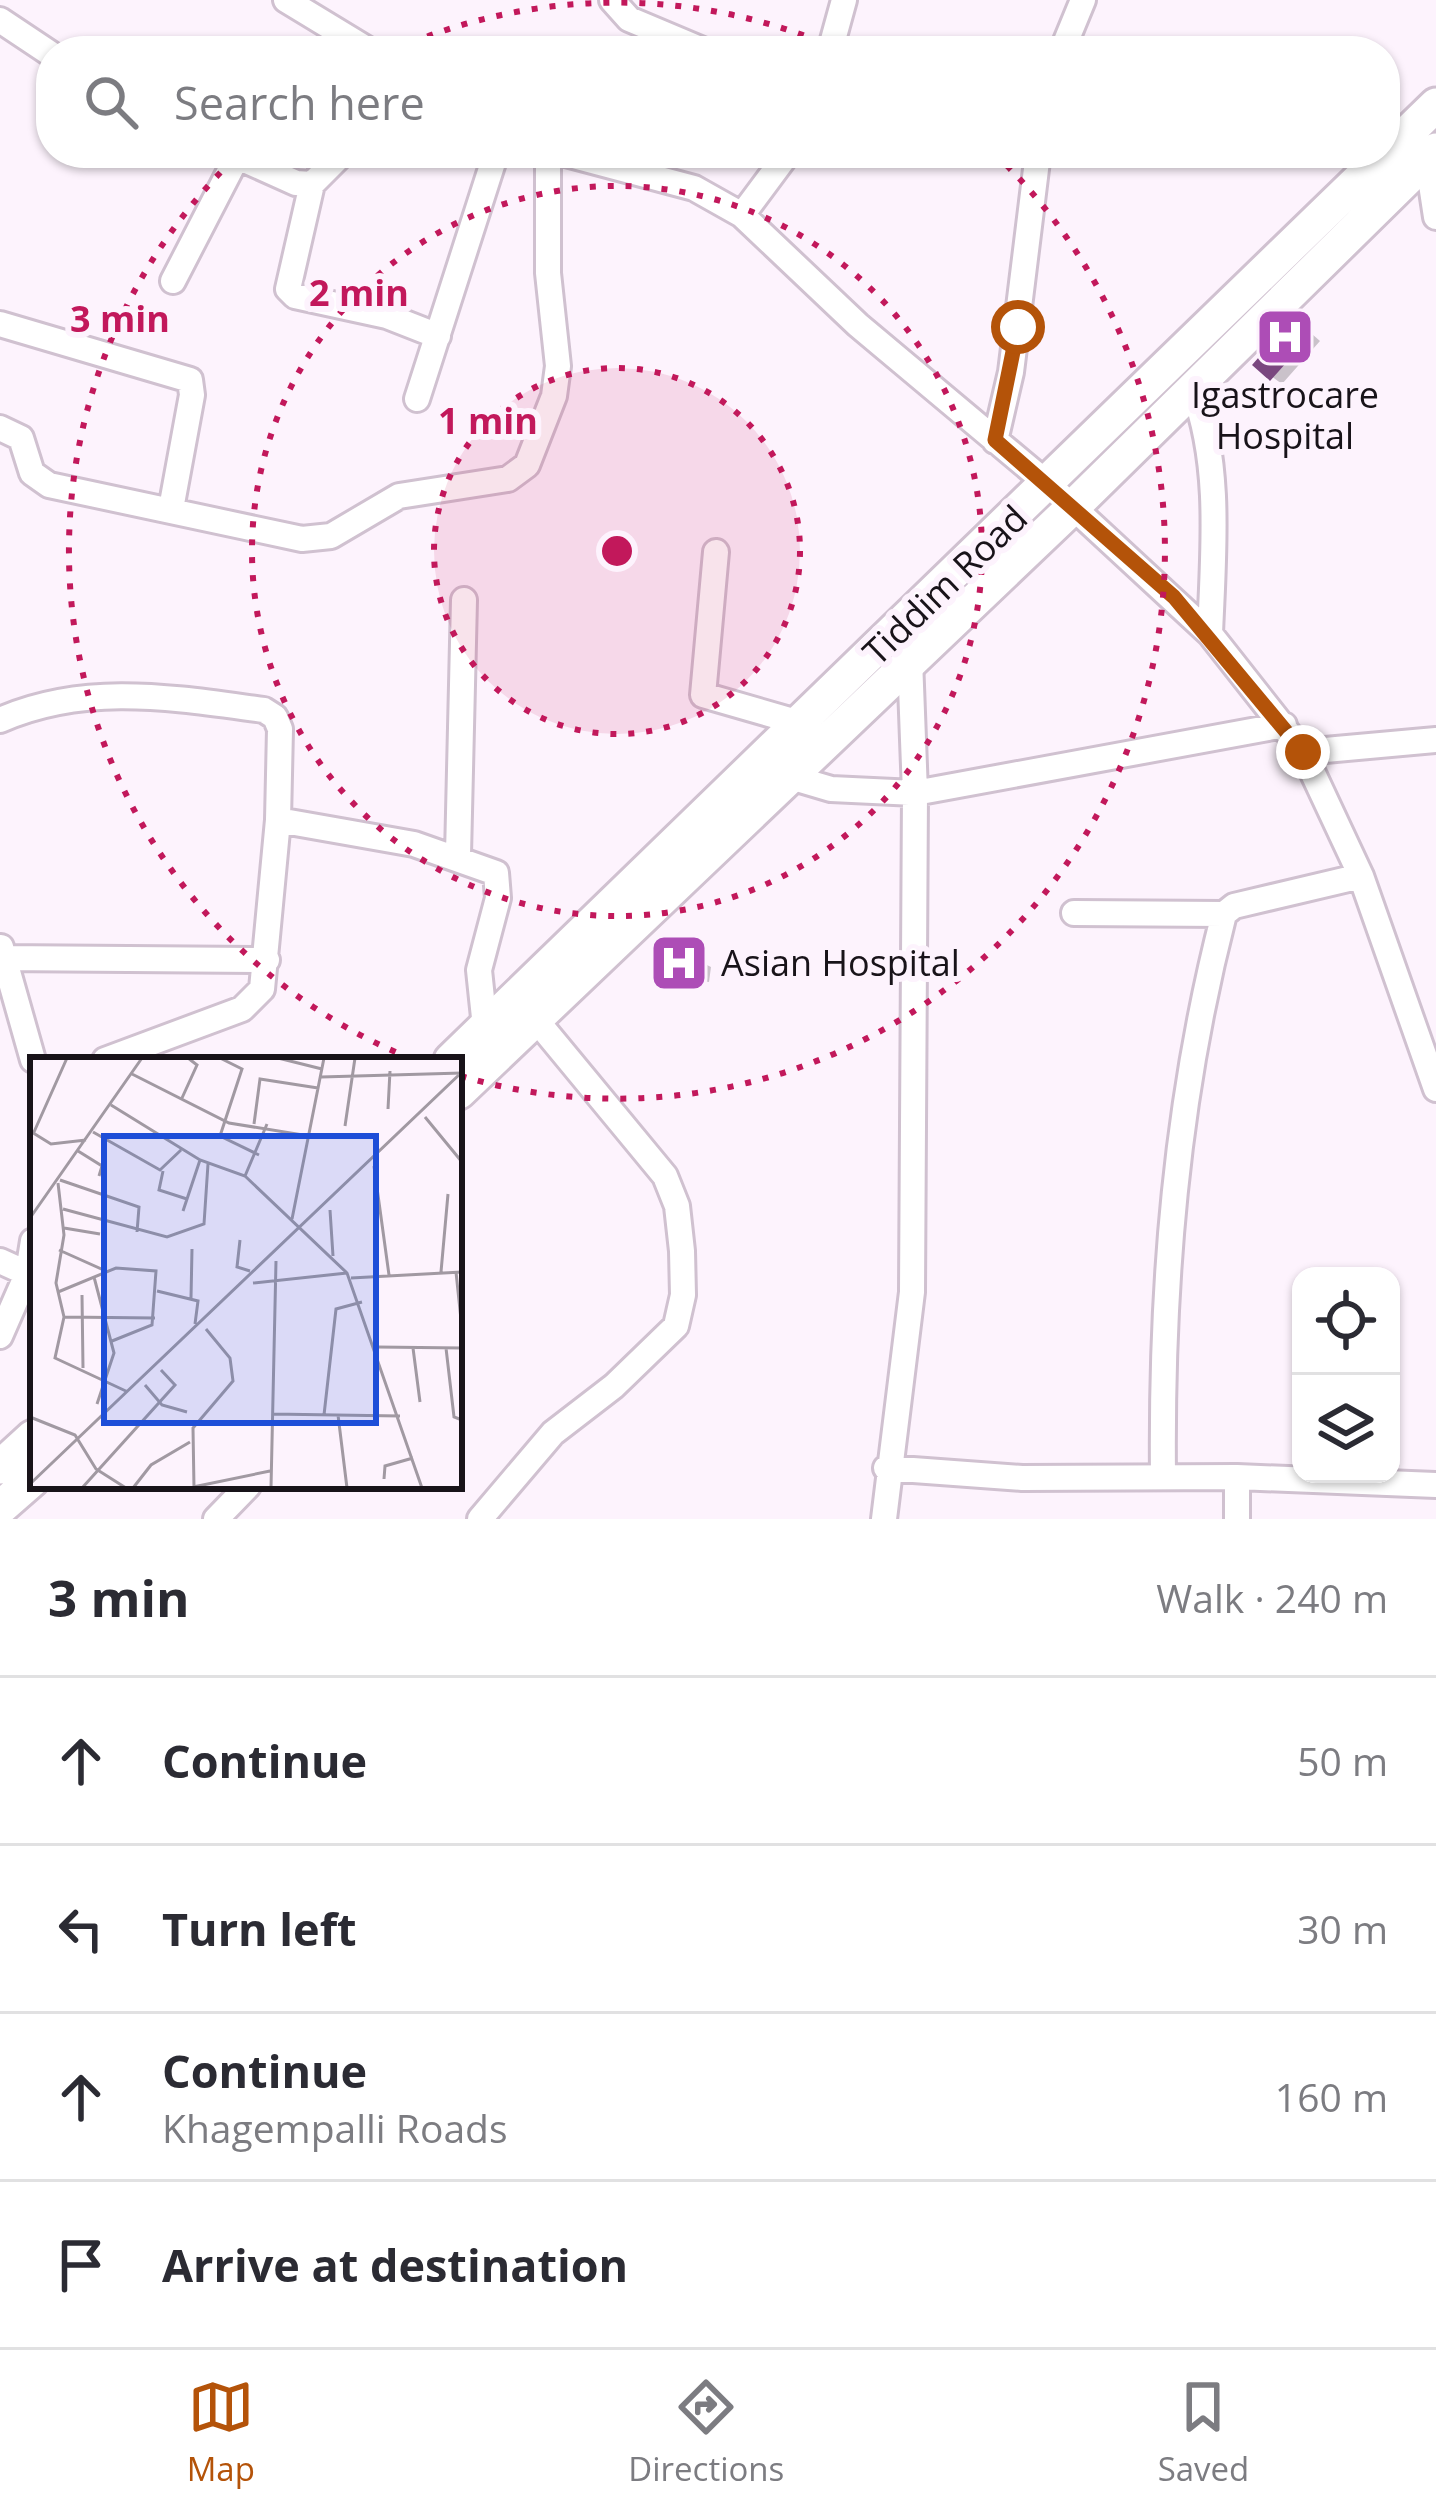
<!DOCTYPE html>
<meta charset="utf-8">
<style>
:root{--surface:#fff;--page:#f7f7f7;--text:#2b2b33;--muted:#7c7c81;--line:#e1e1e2;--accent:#b45309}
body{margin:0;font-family:"Open Sans",sans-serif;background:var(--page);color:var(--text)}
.controls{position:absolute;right:36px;bottom:36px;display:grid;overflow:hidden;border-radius:24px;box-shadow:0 3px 9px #0004}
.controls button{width:108px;height:108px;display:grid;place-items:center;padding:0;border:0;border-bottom:3px solid var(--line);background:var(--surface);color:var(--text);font:60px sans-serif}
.stop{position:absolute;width:36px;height:36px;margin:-27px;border:9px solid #b45309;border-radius:50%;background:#fff}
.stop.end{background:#b45309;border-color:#fff;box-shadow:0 3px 12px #0008}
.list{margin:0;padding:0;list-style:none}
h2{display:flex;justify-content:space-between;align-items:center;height:156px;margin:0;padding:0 48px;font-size:51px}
h2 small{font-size:39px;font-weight:400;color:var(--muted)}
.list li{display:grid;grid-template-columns:78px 1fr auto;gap:36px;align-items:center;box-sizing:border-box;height:168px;padding:0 48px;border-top:3px solid var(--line)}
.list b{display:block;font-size:45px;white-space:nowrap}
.list p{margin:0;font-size:39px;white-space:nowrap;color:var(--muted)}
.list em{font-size:39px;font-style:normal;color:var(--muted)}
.icon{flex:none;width:66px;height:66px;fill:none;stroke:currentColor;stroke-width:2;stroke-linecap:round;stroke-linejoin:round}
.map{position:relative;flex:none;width:1436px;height:1519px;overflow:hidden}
.search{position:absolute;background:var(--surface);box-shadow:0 3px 9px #0004;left:36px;right:36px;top:36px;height:132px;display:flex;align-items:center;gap:30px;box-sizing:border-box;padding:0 42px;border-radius:48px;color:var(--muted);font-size:45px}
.sheet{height:828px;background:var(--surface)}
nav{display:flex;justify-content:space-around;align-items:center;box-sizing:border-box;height:168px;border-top:3px solid var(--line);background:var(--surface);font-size:33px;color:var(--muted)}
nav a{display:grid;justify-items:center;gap:6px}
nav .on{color:var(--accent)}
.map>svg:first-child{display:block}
</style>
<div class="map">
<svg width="1436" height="1519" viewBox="0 0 1436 1519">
<rect width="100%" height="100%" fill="#fdf3fd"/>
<path fill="#0003" d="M1304 327 1320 341 1282 384 1256 365Z
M705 964 711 967 709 982 668 974Z"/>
<path fill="#7a477f" d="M1293 318 1312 334 1270 381 1252 365Z
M667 956 706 961 703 981 664 975Z"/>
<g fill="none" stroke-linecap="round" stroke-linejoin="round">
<defs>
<path id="minor" d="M286 0 370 51
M612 0 629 19 705 51
M0 20 51 54
M830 51 844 0
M1062 51 1083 0
M229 153 296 183 312 184 343 153
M562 153 694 188 742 215 858 325 1049 485 1210 634 1303 752 1361 876 1436 1089
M1427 158 1436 217
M312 184 288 289 295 296 387 316 438 336
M742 215 788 153
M173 281 237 157
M0 324 190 380 192 395 171 509
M1193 390C1222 465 1213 555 1210 634
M417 399 496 153
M0 428 21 438 32 473 49 485 302 539 331 536 399 496 508 479 527 465 554 396 558 366 548 273V153
M995 441 1011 372 1038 153
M716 552 703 695 800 723
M0 720C86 682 174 698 264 710L275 717 280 729 278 820 262 989 242 1009 105 1060
M1303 752 1436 740
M787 776 831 789 915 793 1284 725
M278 820 414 844 496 873 498 898 479 970 485 1027
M458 855 464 600
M1074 913 1224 914
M1 947 33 1060
M0 958 267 960
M0 1261 33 1276
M0 1336 28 1272 33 1241
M886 1468 1022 1478 1237 1477 1436 1485
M1163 1476C1161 1286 1176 1099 1224 914L1234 906 1361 876
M1237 1477V1519
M216 1519 248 1486
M480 1519 553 1433 614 1386 676 1326 683 1295 682 1251 677 1206 665 1176 537 1021
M884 1519 912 1292 915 793 910 659"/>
<path id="highway" d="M451 1060 1436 105
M459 1092 1073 507 1436 150
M0 1467 33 1437
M0 1508 33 1479"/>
</defs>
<use href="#minor" stroke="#d0c1d0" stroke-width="30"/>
<use href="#highway" stroke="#d0c1d0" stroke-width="39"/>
<use href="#minor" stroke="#fff" stroke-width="24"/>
<use href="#highway" stroke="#fff" stroke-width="33"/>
</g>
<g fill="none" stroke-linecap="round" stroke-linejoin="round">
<path stroke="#b45309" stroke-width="15" d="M1018 327 995 440 1174 597 1303 752"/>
</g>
<circle cx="617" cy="551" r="183" fill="#c2185b" fill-opacity=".12"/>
<g fill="none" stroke="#c2185b" stroke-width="6" stroke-dasharray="6 12">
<circle cx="617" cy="551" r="183"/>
<circle cx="617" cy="551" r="365"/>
<path d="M412 1059A548 548 0 0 1 240 153M394 50A548 548 0 0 1 840 50M994 153A548 548 0 0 1 461 1076"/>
</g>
<defs>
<symbol id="hospital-square" viewBox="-11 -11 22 22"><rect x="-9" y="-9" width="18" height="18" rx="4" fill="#ad4db6" stroke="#fdf3fd"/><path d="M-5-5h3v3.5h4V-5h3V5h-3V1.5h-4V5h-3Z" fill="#fff"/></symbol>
</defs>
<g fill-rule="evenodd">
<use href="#hospital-square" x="1252" y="304" width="66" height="66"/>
<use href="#hospital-square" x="646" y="930" width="66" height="66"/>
</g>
<g text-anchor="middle" stroke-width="12" stroke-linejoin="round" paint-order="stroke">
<g font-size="36" fill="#181319" stroke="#fdf3fd">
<text x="1285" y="408">Igastrocare<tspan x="1285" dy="41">Hospital</tspan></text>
<text x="721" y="976" text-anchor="start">Asian Hospital</text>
</g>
<g font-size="36" fill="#181319" stroke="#fdf3fd">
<text transform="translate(945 585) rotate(-44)" y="13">Tiddim Road</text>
</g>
</g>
<g transform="translate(30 1057)">
<rect width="432" height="432" fill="#fdf3fd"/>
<path fill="none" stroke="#a199a2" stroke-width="3" d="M190 1 212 12 190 79 229 98M248 1 292 12M102 17 199 66 279 79M291 20 432 16M152 41 167 8 158 1M81 48 170 103 215 119 317 216 392 431M358 52 360 14M395 60 432 105M224 67 230 22 288 31M315 69 325 1M0 74 21 87 56 83M4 75 37 1M63 75 130 113 151 93M48 94 72 109 69 119M344 109 359 218M133 114 129 133 157 142M215 119 237 67M30 123 109 150 107 175M28 126 34 178 26 226 34 260 25 301 98 335M33 152 137 180 174 167 178 107M300 153 303 199M153 154 170 103M0 161 112 1M262 162 294 1M34 171 70 177M210 183 207 210 220 214M29 193 76 214M411 215 418 137M426 215 432 272M64 220 84 296 67 347M321 221 432 215M223 226 317 216M127 234 168 244 165 267M28 235 86 211 126 214 122 268 82 284M52 238 53 311M161 241 162 192M34 260 125 261M347 290 432 291M383 291 390 345M416 291 424 360 432 363M115 328 132 348 157 355M242 357 370 359M294 358 306 252 332 245M308 358 317 431M0 360 45 378 66 412 96 431M354 422 355 409 383 401M0 427 432 15M163 430 240 414M52 431 145 328 131 313M103 431 121 408 160 385M164 431 163 371 203 324 200 301 176 272M241 431 246 204"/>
<path fill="#1d4ed8" fill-opacity="0.15" stroke="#1d4ed8" stroke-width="6" d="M74 79H346V366H74Z"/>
<rect width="432" height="432" fill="none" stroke="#181319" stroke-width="6"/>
</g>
<circle cx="617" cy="551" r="18" fill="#c2185b" stroke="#fdf3fd" stroke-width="6"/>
<g font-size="36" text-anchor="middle" font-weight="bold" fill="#c2185b" stroke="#fdf3fd" stroke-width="12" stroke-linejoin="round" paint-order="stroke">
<text x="359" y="306">2 min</text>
<text x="120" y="332">3 min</text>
<text x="488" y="434">1 min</text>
</g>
</svg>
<div class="controls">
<button><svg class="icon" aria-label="locate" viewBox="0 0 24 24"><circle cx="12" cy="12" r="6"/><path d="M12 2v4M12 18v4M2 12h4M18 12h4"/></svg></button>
<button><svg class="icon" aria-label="layers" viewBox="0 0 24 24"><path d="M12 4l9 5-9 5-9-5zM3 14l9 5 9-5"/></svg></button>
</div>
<div class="stop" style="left:1018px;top:327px"></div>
<div class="stop end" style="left:1303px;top:752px"></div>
<div class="search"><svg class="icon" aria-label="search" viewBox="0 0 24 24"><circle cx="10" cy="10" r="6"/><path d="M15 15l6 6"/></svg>Search here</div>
</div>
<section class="sheet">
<h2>3 min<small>Walk · 240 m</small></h2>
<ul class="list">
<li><svg class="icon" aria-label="ahead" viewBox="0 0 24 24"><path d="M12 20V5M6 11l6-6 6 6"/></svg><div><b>Continue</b></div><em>50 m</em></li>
<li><svg class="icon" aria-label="left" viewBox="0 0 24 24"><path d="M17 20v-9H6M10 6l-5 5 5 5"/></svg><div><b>Turn left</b></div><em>30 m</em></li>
<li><svg class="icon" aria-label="ahead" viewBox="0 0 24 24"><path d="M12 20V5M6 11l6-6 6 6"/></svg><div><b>Continue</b><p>Khagempalli Roads</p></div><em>160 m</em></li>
<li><svg class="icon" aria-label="arrive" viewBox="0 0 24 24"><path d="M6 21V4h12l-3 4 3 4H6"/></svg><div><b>Arrive at destination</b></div></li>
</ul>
</section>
<nav>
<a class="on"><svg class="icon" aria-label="map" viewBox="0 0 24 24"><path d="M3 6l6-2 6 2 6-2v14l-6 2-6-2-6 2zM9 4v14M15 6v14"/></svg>Map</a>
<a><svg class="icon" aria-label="directions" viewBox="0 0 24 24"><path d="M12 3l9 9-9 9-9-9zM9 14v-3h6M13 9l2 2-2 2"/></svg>Directions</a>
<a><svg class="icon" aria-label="saved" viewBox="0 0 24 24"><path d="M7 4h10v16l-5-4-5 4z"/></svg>Saved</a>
</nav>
